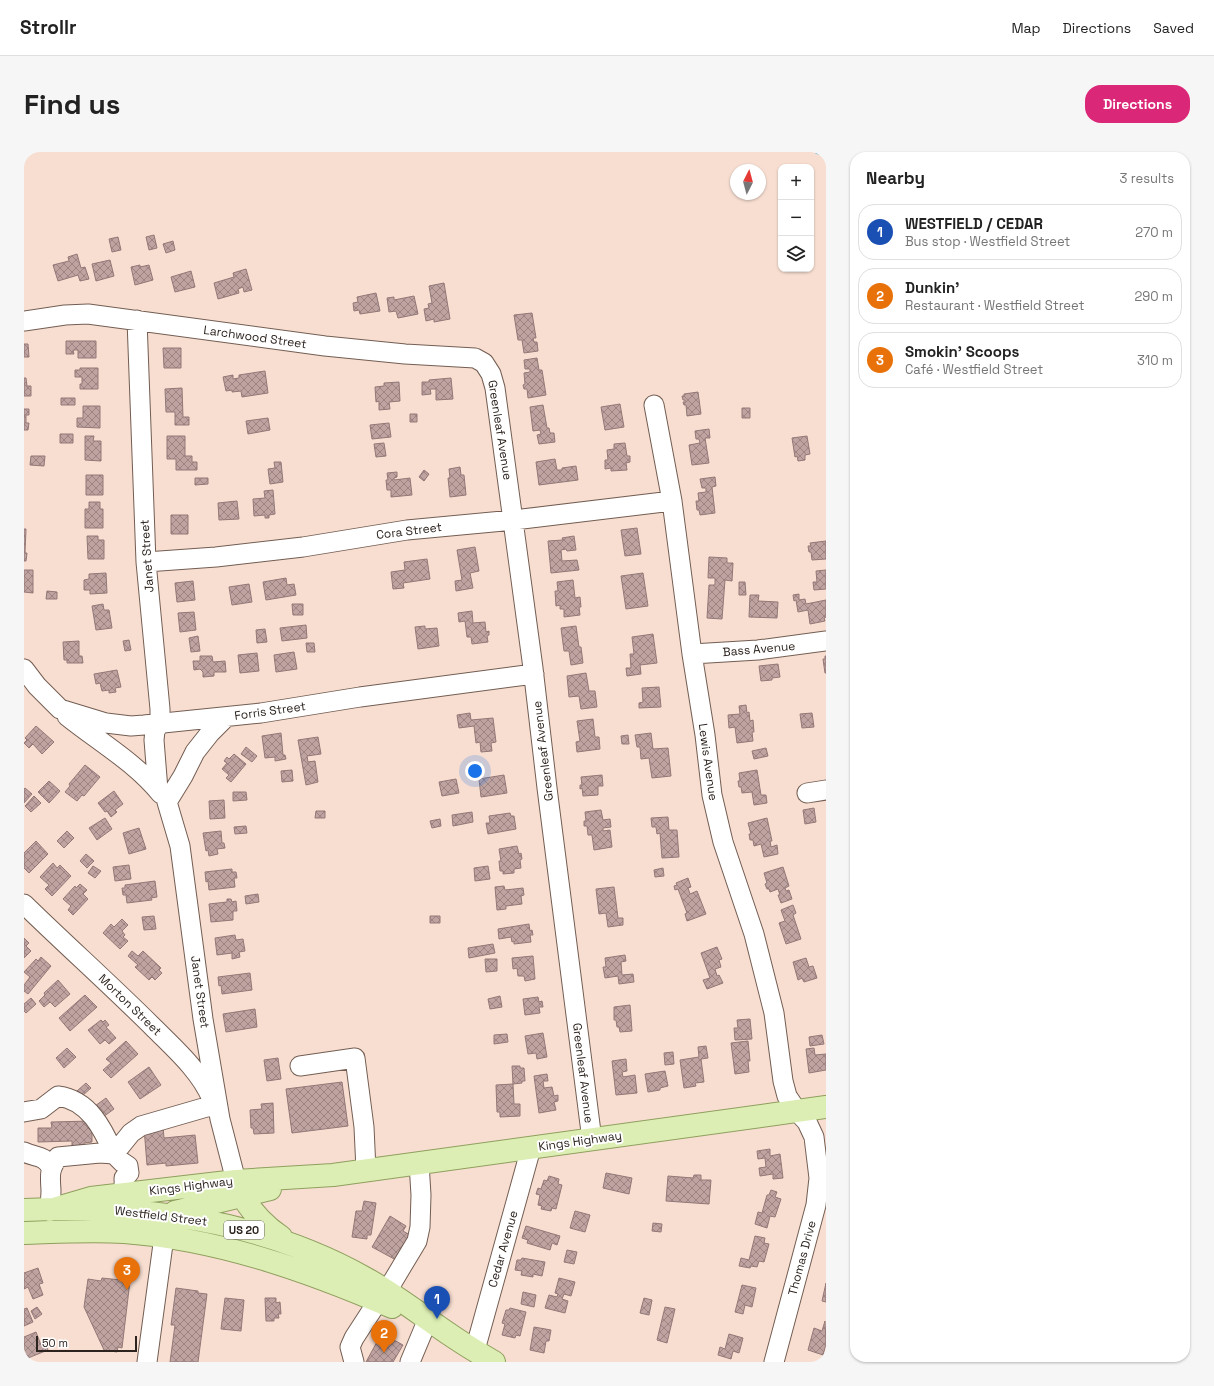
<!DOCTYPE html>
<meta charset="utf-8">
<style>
:root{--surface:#fff;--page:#f6f6f6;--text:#222;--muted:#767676;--line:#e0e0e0;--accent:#db2777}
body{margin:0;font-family:"Space Grotesk",sans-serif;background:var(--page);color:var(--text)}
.controls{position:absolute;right:12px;top:12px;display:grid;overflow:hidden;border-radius:8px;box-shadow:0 1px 3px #0004}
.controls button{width:36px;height:36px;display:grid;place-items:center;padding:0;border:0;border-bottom:1px solid var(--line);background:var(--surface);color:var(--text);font:20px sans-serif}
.compass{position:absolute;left:706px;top:12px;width:36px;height:36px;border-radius:50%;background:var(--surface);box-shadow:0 1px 3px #0004;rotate:6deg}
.scale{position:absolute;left:12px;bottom:10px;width:101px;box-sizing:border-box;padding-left:4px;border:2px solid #2c231e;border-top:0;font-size:11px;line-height:14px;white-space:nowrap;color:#2c231e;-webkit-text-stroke:3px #fff;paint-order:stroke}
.you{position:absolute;left:451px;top:619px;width:14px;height:14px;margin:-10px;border:3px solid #fff;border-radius:50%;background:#1a73e8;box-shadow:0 0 0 6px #1a73e833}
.badge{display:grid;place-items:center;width:26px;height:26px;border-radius:50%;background:var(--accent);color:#fff;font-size:13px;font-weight:700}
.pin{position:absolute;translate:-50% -33px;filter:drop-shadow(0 1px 2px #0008)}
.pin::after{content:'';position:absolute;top:21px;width:14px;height:12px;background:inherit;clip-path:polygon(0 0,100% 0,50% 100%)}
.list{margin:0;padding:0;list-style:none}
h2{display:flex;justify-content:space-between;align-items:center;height:52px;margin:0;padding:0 16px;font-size:17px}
h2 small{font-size:13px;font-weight:400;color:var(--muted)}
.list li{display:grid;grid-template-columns:26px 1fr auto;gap:12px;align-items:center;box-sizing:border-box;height:56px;margin:0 8px 8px;padding:0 8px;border:1px solid var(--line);border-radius:16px}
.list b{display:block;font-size:15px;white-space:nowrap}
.list p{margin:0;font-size:13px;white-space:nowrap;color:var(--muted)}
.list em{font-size:13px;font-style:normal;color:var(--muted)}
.icon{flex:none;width:22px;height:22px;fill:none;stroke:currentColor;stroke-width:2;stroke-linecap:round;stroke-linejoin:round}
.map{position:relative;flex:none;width:802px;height:1210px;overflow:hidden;border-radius:16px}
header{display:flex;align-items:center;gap:24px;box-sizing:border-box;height:56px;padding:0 20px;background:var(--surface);border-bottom:1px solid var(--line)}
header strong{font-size:19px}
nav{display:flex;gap:22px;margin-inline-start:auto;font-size:14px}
.intro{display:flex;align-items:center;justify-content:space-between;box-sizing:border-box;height:96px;padding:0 24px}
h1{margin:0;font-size:28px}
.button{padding:10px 18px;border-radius:16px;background:var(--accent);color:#fff;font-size:14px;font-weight:700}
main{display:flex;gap:24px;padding:0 24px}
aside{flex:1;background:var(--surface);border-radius:16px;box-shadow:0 1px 3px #0004}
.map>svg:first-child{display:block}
</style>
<header>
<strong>Strollr</strong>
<nav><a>Map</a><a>Directions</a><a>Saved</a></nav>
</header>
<div class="intro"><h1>Find us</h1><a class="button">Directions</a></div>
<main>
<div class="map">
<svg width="802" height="1210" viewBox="0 0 802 1210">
<defs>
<pattern id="building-cross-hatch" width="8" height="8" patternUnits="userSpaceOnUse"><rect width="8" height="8" fill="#bfa3a1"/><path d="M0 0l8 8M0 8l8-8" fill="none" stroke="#9b8483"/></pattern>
</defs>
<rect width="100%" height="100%" fill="#f7ded1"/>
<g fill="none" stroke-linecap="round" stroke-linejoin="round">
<path stroke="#2ea3dc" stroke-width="4" d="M793 0 802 2"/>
</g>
<path fill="url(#building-cross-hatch)" stroke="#927876" d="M130 83 133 96 125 98 122 85Z
M94 85 97 98 88 100 85 87Z
M149 89 151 98 142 101 139 92Z
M53 102 57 116 61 115 65 127 56 129 54 123 34 129 29 113 45 109 44 105Z
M86 108 90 124 72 129 68 112Z
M116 113V115L125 113 129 128 111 133 107 115Z
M222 117 228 138 220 140 219 135 214 137 215 141 194 147 190 131 210 125 209 121Z
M167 119 171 135 151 140 147 125Z
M420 131 426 167 410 170V167L402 169 400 157 405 156 404 152 408 151 405 134Z
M352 141 356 159 336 162 335 158 330 159 329 151 334 150 333 145Z
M390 144 394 162 374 166 372 159 365 160 363 146 370 145V148Z
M508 161 512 186H509L510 190H513L514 199 500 201 498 188H494L490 163Z
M42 189H72V206H54V198H49L50 202H42Z
M0 192H4L5 205H0Z
M139 196H157V216H140Z
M513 206 515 218H518L522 243 504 246 503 237H500L499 233 501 232 500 221 506 220V217H501L500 208Z
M56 216H74V237H56V232H58V225H51V218H56Z
M241 219 244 241 218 245 217 239 208 240V238L202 239 199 225 209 223V227L215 226V223Z
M0 226H2L3 234H7V244H0Z
M427 226 429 247 412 248V237H406L407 242 398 243V230H405V228Z
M375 230 376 249 365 250 366 257 355 258V249L352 250 351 235 360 234V231Z
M158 236 159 265H165V273H151V260H142L141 237Z
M674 240 677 262 663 264 662 253H660L659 250H661V248H659L658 244H660V242Z
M37 246H51V253H37Z
M596 252 600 275 581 278 577 255Z
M519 253 523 276H525L526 281H530L531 290 515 292 513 283 517 282 516 278 509 279 506 255Z
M59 254H76V276L53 275V266H59Z
M718 256H726V266H718Z
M0 257H5V263H2V271H5L4 278H0Z
M386 262H393V270H386Z
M244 266 246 278 224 282 222 269Z
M365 271 367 285 348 287 346 273Z
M685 277 686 286H681L685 311 668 313 665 293 676 291 675 287H672L671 279Z
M36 282H49V291H36Z
M61 284H70L69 289H77V309L61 308Z
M143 284H161V304H168V310H173V318H152V307H143Z
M783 284 786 302 781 303V308L774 309 773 304 771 305 768 286Z
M360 291 362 304 352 305 350 292Z
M601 291 603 304H606V310L602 311 603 318 587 319V316L581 317V308H584L583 298 590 297V292Z
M7 304H21L20 314 6 313Z
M531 307 533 318H538V316L552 314 554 328 515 333 512 310Z
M250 310H257L259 330 246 332 244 317 251 316Z
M436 315 437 323H440L442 343 426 345 424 326H426L425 317Z
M400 318 405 322 400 329 395 325Z
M373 320V325L370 326V328L386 326 388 343 367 345V338H363L362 328H364L363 321Z
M62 323H79V343H62Z
M691 325 692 334 688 335 691 361 676 363 675 358H673L672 349H675L674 341 682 340V336H678L676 327Z
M171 326H184V332L171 333Z
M249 338 251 362 245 363V366H241V363L230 364 229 347 241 346 240 339Z
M213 349 215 367 195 368 194 351Z
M65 350H76V357H79V376H61V357H65Z
M147 363H164V382H147Z
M613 376 617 402 601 404 597 378Z
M0 377H2L1 401H3L2 409H0Z
M63 384H74V388H80V407H64Z
M550 384 552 398 543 399 542 397 537 398 538 409 553 408 555 418 527 421 524 389 539 388 538 386Z
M802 389V407L788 408 787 400H785L784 394H787L786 391Z
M451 395 455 419 446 421 449 436 432 439 431 429 438 428 433 398Z
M685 405 703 406V411H709L708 429 701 428 698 467 683 466 685 433H691V426H684Z
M403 407 406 427 379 431 380 436 369 437 367 420 381 418 380 410Z
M0 418H9V441L0 440Z
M802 418V437L790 438 789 430H793L792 419Z
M82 421 83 441 66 442V438H60V428L65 427V422Z
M619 421 624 454 602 457 597 424Z
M262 426 263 433 270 432 272 443 242 448 239 430Z
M549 428 551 446 556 445 557 455H555L556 463 540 465V457H536V453L532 454 531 439H534L533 430Z
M169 429 171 448 153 450 151 431Z
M715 430H721L722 443H715Z
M225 432 228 450 208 453 205 435Z
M23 439 33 440V447H22Z
M775 442V448L781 447 782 452 802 448V465L800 466 801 469 786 472 784 458 774 460 772 448 770 449 769 443Z
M726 443H735L734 449 754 450 753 466 725 465Z
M79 452 80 458H85L88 476 72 478 68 454Z
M268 452H279V463H269Z
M448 459 449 471 461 470 462 480 465 479V483L463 484 464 490 448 492 447 485H443L441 469 435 470 434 461Z
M170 460 172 478 156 480 154 461Z
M282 473 283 486 258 489 256 476Z
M401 474V477L413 476 415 494 394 497 391 475Z
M552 474 555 495H557L559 511 547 513 545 499H540L537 476Z
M241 477 243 490 233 491 232 478Z
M629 482 633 511 616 513 617 522 603 524 602 516H607L606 502H610L608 485Z
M174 484 176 499 167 500 165 486Z
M105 488 107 498 101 499 99 489Z
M55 489V504H58L59 511H43V508H40L39 490Z
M282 491H290L291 500H283Z
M270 500 273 517 252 520 250 503Z
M233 501 235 519 216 521 214 503Z
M176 504H188L189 510 201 509 202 520H190V524L179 525V520L176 517 170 518 169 509H176Z
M801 504H802V521H801L799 507H801Z
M754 512 756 525 748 526V528L737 529 735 514Z
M93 518 97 535 91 536 92 540 85 541V538L78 539 76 531 72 532 70 522Z
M562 521 565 539H571L573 555 557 557 555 544 545 545 543 524Z
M635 535 637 555 615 556V551L619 550 618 536Z
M722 553 723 561 725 560 726 569 729 568 730 580H728L729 589 713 591 711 575 705 576 704 563 716 562 715 554Z
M446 561 447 568 469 566 472 590 467 591 468 599 457 600 456 590 452 591 450 574 435 576 433 563Z
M788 561 790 575 778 576 776 562Z
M569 567 571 585H575L576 597 553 600 552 590 556 589 553 569Z
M12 574 30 590 18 602 9 592 5 596 0 591 3 588 1 586Z
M257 581 259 603H261L262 607 251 609V605L241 606 238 584Z
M627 581 629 597 644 596 647 624 628 626 625 606 617 607 616 595H613L611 583Z
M604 583 605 592H598L597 584Z
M294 585 297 602 283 604 284 610 291 609 294 630 282 633 274 588Z
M222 595 233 604 228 610 217 602Z
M742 596 744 604 730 607 728 599Z
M210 602 222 612 207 630 202 626 205 623 198 617 203 611 200 609 203 605 205 607Z
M61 613 76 625 60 644 58 643 53 649 41 640 46 634 45 632Z
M268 618 269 629 258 630 257 619Z
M733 618 737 643H742L743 651 730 653 728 640 718 641 717 635H715L714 629H716L715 621Z
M480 623 483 641 457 645 455 627Z
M578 623 579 634H574V643L559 644 558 636 556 637V633H558L557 625Z
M432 627 435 641 418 644 415 630Z
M25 629 36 639 25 651 14 640Z
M1 636 8 642 0 651V637Z
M90 639 99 652 91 658 93 660 87 665 83 659 81 660 74 651Z
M209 640H222L223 648 209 649Z
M10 644 17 651 7 660 1 654Z
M200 648 201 666 186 667 185 649Z
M790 656 792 670 781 672 779 658Z
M577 658 579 668 586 667 587 675 579 676V679L586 678 588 695 570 698 568 683H564L563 674H560V669H562L561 660Z
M292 659H301V666H291Z
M448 660 449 670 429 674 428 663Z
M486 661 487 664H490L492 677 464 682 462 671H466L465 664Z
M644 665 645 678H653L655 705 638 706 636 681 633 682 632 675H628L627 666Z
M81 666 88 677 73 688 65 676Z
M743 666 748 689H746L747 695 753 693 754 702 740 705 737 692 730 694 729 688H726L725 682H727L724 671Z
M416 667 417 674 408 676 406 669Z
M222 674 223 681 211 682 210 675Z
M115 676 122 697 105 702 99 681Z
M43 679 50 686 40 696 33 689Z
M197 679 198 691H200L201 696 193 697 194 702 185 704 184 698 182 699 179 681Z
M12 689 24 702 5 721 0 716V701Z
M493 694 495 702 497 701 498 707 496 708 497 716 490 717V721L479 722V719H476L475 709H477L475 697Z
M62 702 70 709 63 716 56 709Z
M29 711 33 716 36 713 47 724 28 744 21 737 25 733 16 725Z
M105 713 107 727 91 729 89 715Z
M69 714 77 719 71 726 64 721Z
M464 714 466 727 451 729 450 716Z
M759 715 765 734 761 736 762 739 765 738 768 747 757 751 754 743H756L754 737 746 740 745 737H743L741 732 743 731 740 721Z
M639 716 640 724 631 725 630 718Z
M208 717V720H212L213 726H210L211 735 185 738 184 729 182 730 181 720Z
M664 726 667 735 664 736 666 742 673 739 682 762 663 769 661 762 663 761 654 737 651 738 650 734 653 733 652 731Z
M131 729 133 745 127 746 128 748 103 751 102 743H99L98 736H101V733Z
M56 732 63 738 59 742 64 747 49 763 44 758 47 754 39 747 51 734 52 736Z
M480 734 481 738 499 736 500 743 497 744 498 752 482 754V757L473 758 471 735Z
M590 735 594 766H599V773L584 775 582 761 575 762 572 737Z
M234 742 235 750 222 752 221 744Z
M203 747H207L208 750 212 749 213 759H209V768L187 770 185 752 203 750Z
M769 753 772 761 769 763 777 787 762 792 755 771 761 769 757 758Z
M130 764 132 777 120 778 118 765Z
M406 764H416V771H406Z
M98 767 104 773 98 779 101 783 99 785 104 789 96 797 79 781 87 772 90 775Z
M505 772 506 779 508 778 509 783H506L507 790 490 792V789L488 790 487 785 475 787 474 777Z
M211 783 212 788 219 787 221 799 215 800 216 805 208 807V801L193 803 191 786Z
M0 786 5 791 2 794 7 799 0 806Z
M469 792 471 801 445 806 444 796Z
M693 795 698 807 695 808 697 815 691 817 693 824 695 823 699 831 683 837 679 828 686 826 677 801Z
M108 799 114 804 119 799 137 816 135 818 138 821 131 828 128 825 125 828 111 815 114 813 104 804Z
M601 803 602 809 597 810 598 823 609 822 610 830 595 832 594 824 581 826 579 815H582L581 806Z
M509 804 511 827 501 829 500 824H494L493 816 489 817 488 806Z
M17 805 27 814 4 842 0 839V833L6 825 0 820 12 807 14 809Z
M782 806 785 815 789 814 793 826 780 830 778 826 774 828 769 810Z
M461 807H473V819L462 820Z
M226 821 228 838 198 842 197 833 195 834 194 825Z
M34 828 46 842 31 855 26 850 20 855 15 849 21 843 20 841Z
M61 843 73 855 46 879 35 866Z
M476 844 478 855 466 857 464 847Z
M514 845 515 850 518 849 519 855H515L516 861 501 863 499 847Z
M7 846 12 852 2 861 0 859V852Z
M606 853 608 879 596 880 595 875H593L592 868H590V855Z
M231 857 233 875 202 880 199 862Z
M726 867 728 887 711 888 710 876H714L713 868Z
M77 868 79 870 81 868 85 873 82 875 92 886 85 892 81 888 76 892 64 878Z
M519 881 523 905 513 907 512 901 504 902 501 884Z
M483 882 484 890 470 892V883Z
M798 883 800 892 786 894 785 885Z
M102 889 114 902 87 926 79 918 87 911 82 907Z
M724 889 726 909H724L725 920 711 922 707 891Z
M682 894 684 906 677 907 680 930 671 931 672 934 660 936 656 908 675 905 674 895Z
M43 896 52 905 40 916 32 906Z
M790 896 791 903 802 902V918L785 921 782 897Z
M649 900 650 912 641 913 640 901Z
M254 906 257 927 243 929 240 908Z
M602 907 603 919 598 920 599 925 611 923 613 941 592 943 588 909Z
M488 914H496V916H500L501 929H498V931L489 932Z
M125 915 137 933 116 947 104 930Z
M641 919 644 934 636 936V938L624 940 621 922Z
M523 922 524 929H519L520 936 528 935 530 944 534 943V949L530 950 532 958 515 961 510 924Z
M318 930 324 974 268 981 262 937Z
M62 931 67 936 58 944 53 939Z
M489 932 490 952H496V964L476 965V960H473L472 933Z
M82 946 90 957 79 965 71 954Z
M249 951 250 981 230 982 229 976H227L226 958 238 957 237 952Z
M68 969V990L60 991V993H55V997L48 998V989L14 990V976H28L27 970Z
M139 974 140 986 171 983 174 1011 142 1014V1011L123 1013 120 976Z
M746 997V1004L756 1002 759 1026 749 1027V1022L736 1024 735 1016 742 1015 741 1006 734 1007 733 999Z
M582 1021 608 1026 605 1042 579 1036Z
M670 1023H677V1028H687L685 1052 642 1049 644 1024 669 1026Z
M525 1024 535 1027 534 1032 538 1033 532 1057 528 1056 527 1059 517 1057 518 1054 514 1053 516 1043 512 1042 514 1036 517 1037 520 1028 523 1029Z
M747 1038 753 1040 751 1045 757 1047 751 1065 746 1064 743 1076 731 1072 734 1060 738 1061 743 1043H745Z
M340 1049 352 1051 347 1083H343V1087L328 1085 332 1059H338Z
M551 1059 566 1063 561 1080 546 1076Z
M366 1064 382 1074 379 1079 386 1083 372 1108 348 1095Z
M629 1071 638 1072 637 1080 628 1079Z
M502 1074 536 1084 533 1093 528 1091 526 1098 503 1091 504 1088 498 1086Z
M731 1084 741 1086 740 1091 745 1092 740 1110 735 1109 733 1115 727 1114 726 1116 715 1114 717 1106 725 1108Z
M543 1098 553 1100 550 1112 540 1110Z
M498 1106 521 1110 518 1124 509 1122V1125L497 1123 498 1119 491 1118 493 1108H497Z
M14 1116 19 1131 15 1132 19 1143 9 1147 4 1135 0 1137V1121Z
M78 1126 106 1129 98 1196 94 1195 93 1200 80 1198 60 1155 64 1127 77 1129Z
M535 1126 551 1130 547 1144 540 1142 538 1147 544 1149 541 1161 521 1156 525 1143 533 1145 534 1142 531 1141Z
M802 1131V1150L798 1149Z
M718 1133 732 1136 728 1155 721 1153 719 1162 711 1160Z
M152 1136 174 1139V1141L183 1142 174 1210H146L151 1173H147Z
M499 1140 512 1143 510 1155 497 1152Z
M201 1146 220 1148 217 1179 197 1177Z
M241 1146H252V1151L256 1150 257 1162H254L255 1166H250V1169H242Z
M620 1146 628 1148 625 1163 616 1161Z
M13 1155 18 1162 11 1167 7 1159Z
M641 1155 651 1157 643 1191 633 1188Z
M3 1156 9 1170 0 1174V1157Z
M486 1156 502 1160 496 1184 492 1183 491 1186 478 1183 481 1172 478 1171 482 1158H485Z
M801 1169 802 1192 799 1203 784 1198 790 1176 798 1179Z
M510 1175 527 1178 525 1189H522L520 1201 506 1198Z
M12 1180 17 1193 21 1191 24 1198 4 1206V1204L0 1206V1185Z
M355 1180 379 1193 369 1210H342L354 1188 351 1186Z
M705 1182 719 1186 715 1201 709 1199 707 1207 694 1203 696 1195 701 1197Z"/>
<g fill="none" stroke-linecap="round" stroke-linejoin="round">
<defs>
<path id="minor" d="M113 168 122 410 136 557V571L131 579 130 588 134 638
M0 169 41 163 64 162 301 194 381 202 451 206 460 211 467 222 471 236 509 516 523 636 568 988
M630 253 648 349 668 502 681 583 688 643 699 690 730 782 750 861 759 929 763 944 773 959 783 970 790 985 795 1026 792 1053 750 1210
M122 410 192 405 279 395 383 378 490 368 648 349
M668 502 734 498 802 489
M0 517 13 534 36 557 82 571 107 574 120 573 237 561 336 545 510 522
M43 564C74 589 111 610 137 642
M202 565 186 581 171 600 159 624 143 650 156 694 179 867 196 967 212 1029
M783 641 802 638
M0 752C43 794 88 834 131 877 152 898 176 919 188 947
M276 914 331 906 340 975 342 1018
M0 960 17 957 34 944C65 948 79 977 90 1002L107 981 117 974 193 952
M0 1000C12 1006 19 1002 27 1015
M26 1058C26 1051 27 1045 27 1038 26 1023 25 1018 34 1005L76 1001 90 1002 98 1010 104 1014 105 1021 100 1026 101 1057
M363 1139 393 1089 396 1075 397 1043 395 1011
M451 1198 507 996
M123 1210 142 1070
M330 1210 326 1195 330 1186 354 1149
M386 1210 404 1167"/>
<path id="major" d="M212 1031C222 1054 236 1071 257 1085
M0 1058C119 1053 235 1067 341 1126 374 1144 403 1168 434 1188 446 1196 458 1203 470 1210
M26 1058 67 1046 212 1029 309 1023 802 955
M151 1060 246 1037
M0 1081C33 1080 67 1078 100 1080 194 1087 282 1118 368 1155"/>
</defs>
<use href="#minor" stroke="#735d52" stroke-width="21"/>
<use href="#major" stroke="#8f9f5e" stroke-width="24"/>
<use href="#minor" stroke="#fff" stroke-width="19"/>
<use href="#major" stroke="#dceeb3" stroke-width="22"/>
</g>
<g text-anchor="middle" stroke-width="4" stroke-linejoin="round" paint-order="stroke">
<rect fill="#fff" stroke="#6b6562" stroke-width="1" x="200" y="1069" width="40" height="18" rx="3"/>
<g font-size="11" font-weight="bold" fill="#2c231e">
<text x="220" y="1082">US 20</text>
</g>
<g font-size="12" fill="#2c231e" stroke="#fff">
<text transform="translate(231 185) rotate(8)" y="4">Larchwood Street</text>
<text transform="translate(476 278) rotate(81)" y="4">Greenleaf Avenue</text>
<text transform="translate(385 379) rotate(-7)" y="4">Cora Street</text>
<text transform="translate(123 404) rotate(-94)" y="4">Janet Street</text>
<text transform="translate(735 497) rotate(-5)" y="4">Bass Avenue</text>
<text transform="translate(246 559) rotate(-8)" y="4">Forris Street</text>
<text transform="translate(519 599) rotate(-97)" y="4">Greenleaf Avenue</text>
<text transform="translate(684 610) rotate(82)" y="4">Lewis Avenue</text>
<text transform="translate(176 840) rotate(82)" y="4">Janet Street</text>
<text transform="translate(106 853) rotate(44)" y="4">Morton Street</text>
<text transform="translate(559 921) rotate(83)" y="4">Greenleaf Avenue</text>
<text transform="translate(556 989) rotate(-8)" y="4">Kings Highway</text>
<text transform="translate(167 1034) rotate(-7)" y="4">Kings Highway</text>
<text transform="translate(137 1064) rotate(7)" y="4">Westfield Street</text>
<text transform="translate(479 1097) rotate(-74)" y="4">Cedar Avenue</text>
<text transform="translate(778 1106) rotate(-75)" y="4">Thomas Drive</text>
</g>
</g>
</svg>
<div class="controls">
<button>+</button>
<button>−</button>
<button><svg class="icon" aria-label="layers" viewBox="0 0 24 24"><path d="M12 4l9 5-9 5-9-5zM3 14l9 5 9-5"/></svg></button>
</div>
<svg class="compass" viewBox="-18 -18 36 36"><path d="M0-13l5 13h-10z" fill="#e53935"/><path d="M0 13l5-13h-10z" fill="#767676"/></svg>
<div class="scale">50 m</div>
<div class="you"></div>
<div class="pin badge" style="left:413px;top:1167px;background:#1a4fb4">1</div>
<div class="pin badge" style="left:360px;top:1201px;background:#e8710a">2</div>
<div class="pin badge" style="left:103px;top:1138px;background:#e8710a">3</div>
</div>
<aside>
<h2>Nearby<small>3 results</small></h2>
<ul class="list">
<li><span class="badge" style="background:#1a4fb4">1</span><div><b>WESTFIELD / CEDAR</b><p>Bus stop · Westfield Street</p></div><em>270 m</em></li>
<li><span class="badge" style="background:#e8710a">2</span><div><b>Dunkin'</b><p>Restaurant · Westfield Street</p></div><em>290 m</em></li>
<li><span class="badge" style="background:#e8710a">3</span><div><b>Smokin' Scoops</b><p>Café · Westfield Street</p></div><em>310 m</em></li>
</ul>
</aside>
</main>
